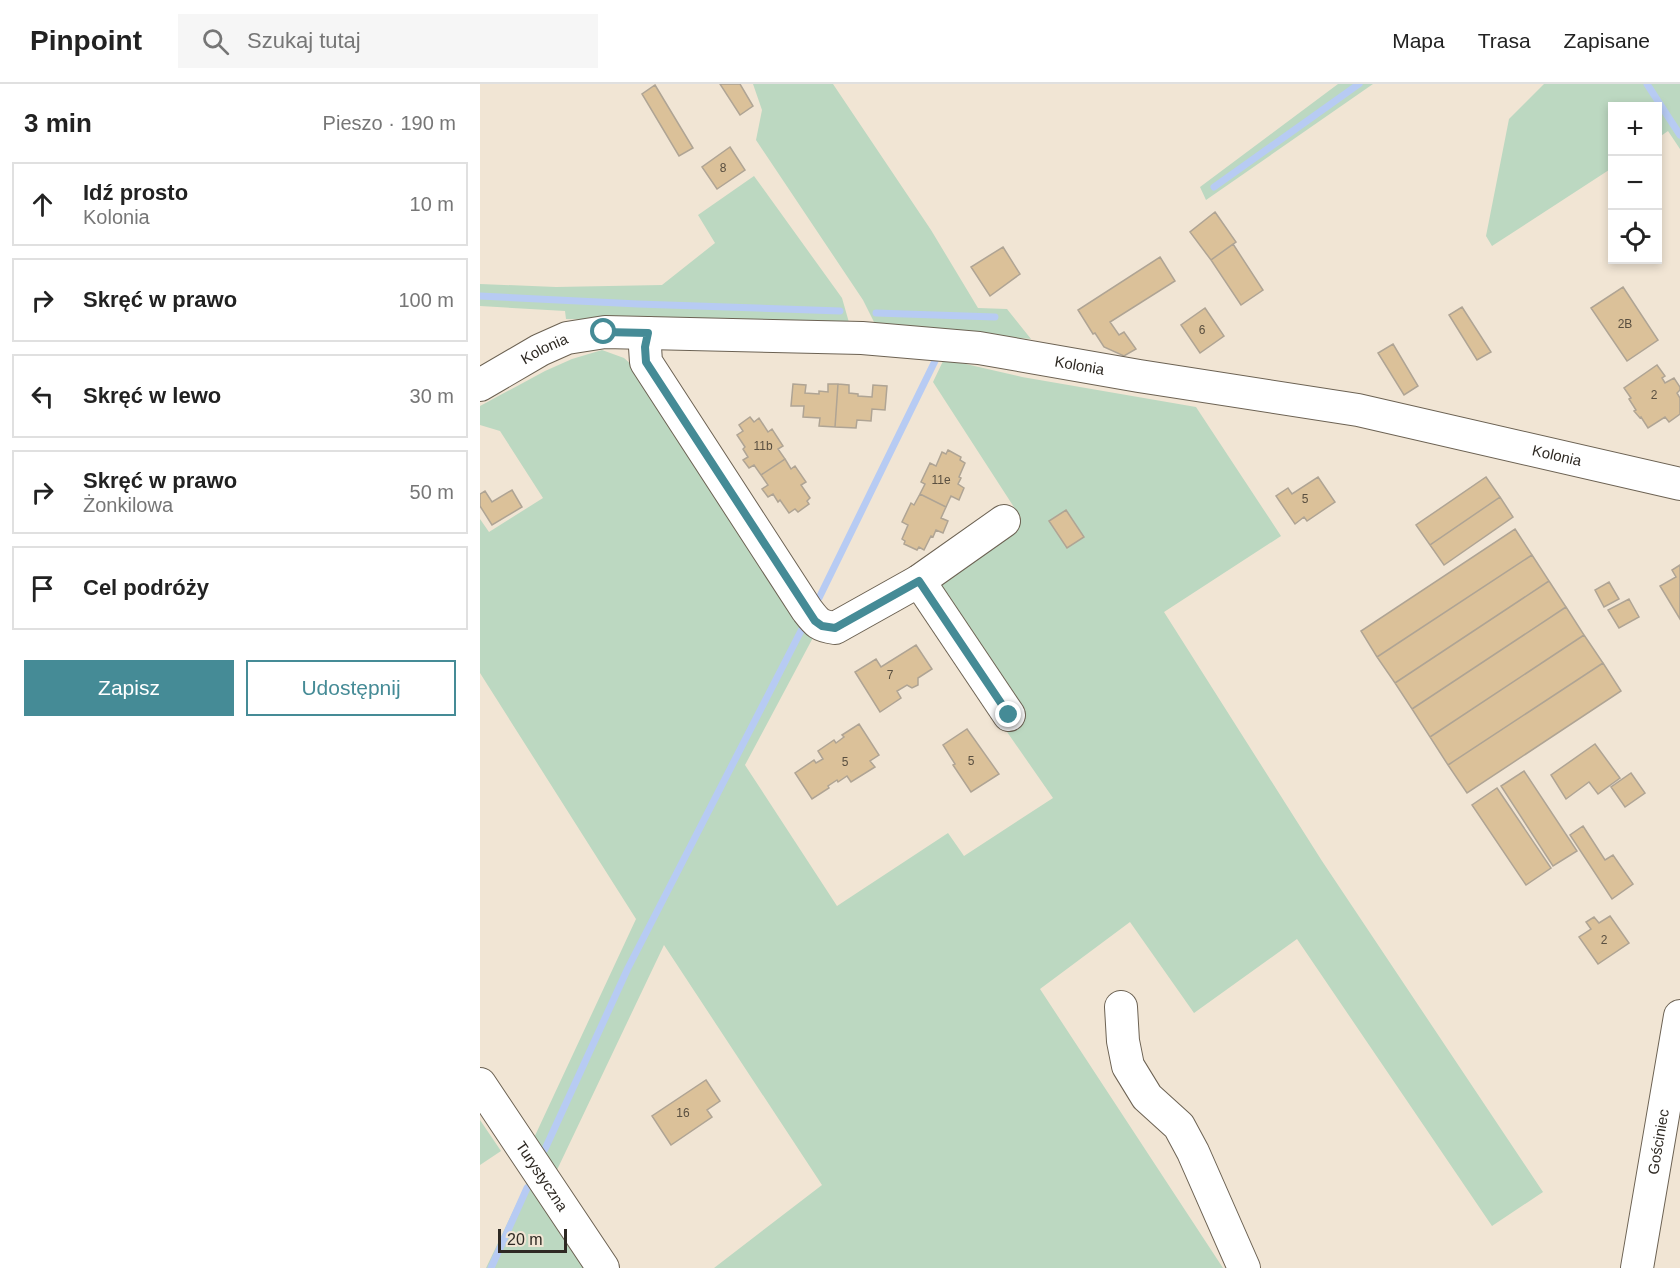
<!DOCTYPE html>
<html lang="pl">
<meta charset="utf-8">
<style>
:root{--surface:#fff;--page:#f6f6f6;--text:#222;--muted:#767676;--line:#e0e0e0;--accent:#458b96}
body{margin:0;font-family:Helvetica,sans-serif;background:var(--page);color:var(--text)}
.controls{position:absolute;right:18px;top:18px;display:grid;overflow:hidden;border-radius:0px;box-shadow:0 3px 9px #0003}
.controls button{width:54px;height:54px;display:grid;place-items:center;padding:0;border:0;border-bottom:2px solid var(--line);background:var(--surface);color:var(--text);font:30px sans-serif}
.scale{position:absolute;left:18px;bottom:15px;width:69px;box-sizing:border-box;padding-left:6px;border:3px solid #2e2923;border-top:0;font-size:16px;line-height:21px;white-space:nowrap;color:#2e2923;-webkit-text-stroke:4px #f1e5d4;paint-order:stroke}
.stop{position:absolute;width:18px;height:18px;margin:-14px;border:4px solid #458b96;border-radius:50%;background:#fff}
.stop.end{background:#458b96;border-color:#fff;box-shadow:0 2px 6px #0008}
.list{margin:0;padding:0;list-style:none}
h2{display:flex;justify-content:space-between;align-items:center;height:78px;margin:0;padding:0 24px;font-size:26px}
h2 small{font-size:20px;font-weight:400;color:var(--muted)}
.list li{display:grid;grid-template-columns:39px 1fr auto;gap:18px;align-items:center;box-sizing:border-box;height:84px;margin:0 12px 12px;padding:0 12px;border:2px solid var(--line);border-radius:0px}
.list b{display:block;font-size:22px;white-space:nowrap}
.list p{margin:0;font-size:20px;white-space:nowrap;color:var(--muted)}
.list em{font-size:20px;font-style:normal;color:var(--muted)}
.actions{display:flex;gap:12px;padding:18px 24px}
.actions a{flex:1;padding:14px 0;border:2px solid var(--accent);border-radius:0px;text-align:center;font-size:21px;color:var(--accent)}
.actions .main{background:var(--accent);color:#fff}
.icon{flex:none;width:33px;height:33px;fill:none;stroke:currentColor;stroke-width:2;stroke-linecap:round;stroke-linejoin:round}
.map{position:relative;flex:none;width:1200px;height:1184px;overflow:hidden}
header{display:flex;align-items:center;gap:36px;box-sizing:border-box;height:84px;padding:0 30px;background:var(--surface);border-bottom:2px solid var(--line)}
header strong{font-size:28px}
nav{display:flex;gap:33px;margin-inline-start:auto;font-size:21px}
.search{width:420px;height:54px;background:var(--page);display:flex;align-items:center;gap:15px;box-sizing:border-box;padding:0 21px;border-radius:0px;color:var(--muted);font-size:22px}
main{display:flex}
aside{flex:1;background:var(--surface)}
.map>svg:first-child{display:block}
</style>
<header>
<strong>Pinpoint</strong>
<div class="search"><svg class="icon" aria-label="search" viewBox="0 0 24 24"><circle cx="10" cy="10" r="6"/><path d="M15 15l6 6"/></svg>Szukaj tutaj</div>
<nav><a>Mapa</a><a>Trasa</a><a>Zapisane</a></nav>
</header>
<main>
<aside>
<h2>3 min<small>Pieszo · 190 m</small></h2>
<ul class="list">
<li><svg class="icon" aria-label="ahead" viewBox="0 0 24 24"><path d="M12 20V5M6 11l6-6 6 6"/></svg><div><b>Idź prosto</b><p>Kolonia</p></div><em>10 m</em></li>
<li><svg class="icon" aria-label="right" viewBox="0 0 24 24"><path d="M7 20v-9h11M14 6l5 5-5 5"/></svg><div><b>Skręć w prawo</b></div><em>100 m</em></li>
<li><svg class="icon" aria-label="left" viewBox="0 0 24 24"><path d="M17 20v-9H6M10 6l-5 5 5 5"/></svg><div><b>Skręć w lewo</b></div><em>30 m</em></li>
<li><svg class="icon" aria-label="right" viewBox="0 0 24 24"><path d="M7 20v-9h11M14 6l5 5-5 5"/></svg><div><b>Skręć w prawo</b><p>Żonkilowa</p></div><em>50 m</em></li>
<li><svg class="icon" aria-label="arrive" viewBox="0 0 24 24"><path d="M6 21V4h12l-3 4 3 4H6"/></svg><div><b>Cel podróży</b></div></li>
</ul>
<div class="actions"><a class="main">Zapisz</a><a>Udostępnij</a></div>
</aside>
<div class="map">
<svg width="1200" height="1184" viewBox="0 0 1200 1184">
<rect width="100%" height="100%" fill="#f1e5d4"/>
<path fill="#bcd8c1" d="M273 0H353L451 146 498 224 527 225 551 255 468 248 397 244 383 216 276 56 282 26Z
M858 0H893L726 116 720 103Z
M1064 0H1200V65L1188 47 1178 54V22H1132V84L1012 162 1006 152 1029 35Z
M274 92 362 214 370 242 86 235 85 227 0 222V200L76 203 182 201 235 159 218 131Z
M122 266 144 274 154 283 336 548 265 681 357 822 468 749 484 772 573 714 525 645 454 500 541 434 453 298 464 275 542 293 716 323 801 452 684 528 842 777 1063 1108 1012 1142 817 855 714 929 650 838 560 905 743 1184H234L342 1101 184 861 76 1088 53 1056 156 835 0 589V435L9 448 63 414 20 347 0 341V322L65 287 92 275Z
M0 1036 21 1067 0 1081Z
M47 1098 104 1184H6Z"/>
<g fill="none" stroke-linecap="round" stroke-linejoin="round">
<path stroke="#b7cbf3" stroke-width="7" d="M1167 0 1200 51
M734 103 879 0
M0 212 158 220 360 227
M396 229 515 233
M339 514 455 277
M65 1065 148 884 324 541
M11 1184 47 1104"/>
</g>
<path fill="#dbc199" stroke="#afa494" stroke-width="1.5" d="M240 0H260L273 22 260 31Z
M175 1 213 64 199 72 162 10Z
M250 63 265 86 237 105 222 83Z
M735 128 756 158 731 176 710 148Z
M753 160 783 206 761 221 731 176Z
M523 163 540 190 510 212 491 183Z
M680 173 695 197 630 238 639 251 644 248 656 265 644 272 624 263 615 249 613 250 598 226Z
M1143 203 1178 256 1147 277 1111 224Z
M982 223 1011 268 997 276 969 231Z
M725 224 744 252 720 269 701 241Z
M913 260 938 302 924 311 898 269Z
M1177 281 1185 292 1182 294 1185 299 1194 294 1200 303V306L1197 309 1200 314V330L1189 338 1185 333 1168 344 1161 333 1160 334 1154 327 1156 326 1149 315 1151 314 1144 304Z
M313 300 326 301 325 309 339 310V307L348 308V300H358L355 343 339 342 340 334 323 333 324 322H311Z
M358 300 369 301V309L378 310V312L392 313 393 301 407 302 405 326 392 325 391 337 377 336 376 344 355 343Z
M270 333 274 338 279 334 288 348 292 345 303 362 298 365 305 375 281 391 274 381 269 384 263 376 268 373 263 365 265 363 257 351 263 347 259 341Z
M468 366 481 373 480 376 485 379 479 393 481 394 478 400 484 404 479 416 471 412 466 423 440 410 445 400 441 398 450 379 456 382 462 368 466 370Z
M305 375 311 385 315 382 326 398 321 401 330 414 327 417 329 420 318 428 315 425 309 429 300 416 298 418 293 410 288 413 282 405 288 401 281 391Z
M838 393 855 418 827 437 824 433 815 440 796 412 808 404 812 410Z
M1006 393 1020 413 950 461 936 441Z
M32 406 42 423 12 441 0 422V410L5 407 12 418Z
M440 410 466 423 461 434 468 437 463 449 456 446 453 453 451 452 444 466 439 463 437 466 424 460 425 457 422 455 428 441 422 438 431 419 434 421Z
M1020 413 1033 433 964 481 950 461Z
M586 426 604 453 587 464 569 437Z
M1035 445 1052 471 897 573 881 547Z
M1052 471 1069 497 915 599 897 573Z
M1200 481V535L1180 502 1196 493 1192 486Z
M1069 497 1086 523 932 625 915 599Z
M1129 498 1139 515 1124 523 1115 506Z
M1149 515 1159 533 1139 544 1128 526Z
M1086 523 1104 551 950 653 932 625Z
M1104 551 1123 579 968 681 950 653Z
M436 561 452 585 438 594V601L432 604 427 601 417 607 421 614 400 628 375 588 396 575 401 583Z
M1123 579 1141 607 987 709 968 681Z
M379 640 399 671 390 677 395 683 371 698 367 692 358 698 357 696 348 702 349 704 332 715 315 689 334 676 336 679 343 675 338 667 354 656 356 659 364 653 362 651Z
M487 645 519 690 491 708 473 681 475 680 463 661Z
M1115 660 1140 694 1118 710 1109 698 1086 715 1071 691Z
M1044 687 1097 767 1073 782 1021 702Z
M1151 689 1165 709 1145 723 1131 703Z
M1017 704 1071 784 1046 801 992 721Z
M1103 742 1125 776 1133 771 1153 800 1132 815 1090 751Z
M1130 832 1149 859 1118 880 1099 853 1111 845 1106 838 1114 833 1119 839Z
M226 996 240 1017 227 1026 232 1033 191 1061 172 1032Z"/>
<g fill="none" stroke-linecap="round" stroke-linejoin="round">
<defs>
<g id="minor">
<path d="M168 249 165 263 166 278 327 526C337 539 339 542 355 544L439 497 524 437"/>
<path id="s1" d="M0 301 60 266 87 254 125 248 382 254 499 264 659 292 878 326 1200 400"/>
<path d="M439 497 529 631"/>
<path d="M641 923 643 957 648 982 667 1013 699 1042 713 1068 764 1184"/>
<path id="s2" d="M0 1000 123 1184"/>
<path id="s3" d="M1157 1184 1200 932"/>
</g>
</defs>
<use href="#minor" stroke="#6c6253" stroke-width="34"/>
<use href="#minor" stroke="#fff" stroke-width="32"/>
</g>
<g fill="none" stroke-linecap="round" stroke-linejoin="round">
<path stroke="#458b96" stroke-width="8" d="M124 248 168 249 165 263 166 278 335 537 342 542 355 544 439 497 529 631"/>
</g>
<g text-anchor="middle" stroke-width="5" stroke-linejoin="round" paint-order="stroke">
<g font-size="12" fill="#594f40">
<text x="243" y="88">8</text>
<text x="1145" y="244">2B</text>
<text x="722" y="250">6</text>
<text x="1174" y="315">2</text>
<text x="283" y="366">11b</text>
<text x="461" y="400">11e</text>
<text x="825" y="419">5</text>
<text x="410" y="595">7</text>
<text x="491" y="681">5</text>
<text x="365" y="682">5</text>
<text x="1124" y="860">2</text>
<text x="203" y="1033">16</text>
</g>
<g font-size="15" fill="#2e2923" stroke="#f1e5d4">
<text dy="5" stroke="none"><textPath href="#s1" startOffset="74">Kolonia</textPath></text>
<text dy="5" stroke="none"><textPath href="#s1" startOffset="614">Kolonia</textPath></text>
<text dy="5" stroke="none"><textPath href="#s1" startOffset="1100">Kolonia</textPath></text>
<text dy="5" stroke="none"><textPath href="#s3" startOffset="128">Gościniec</textPath></text>
<text dy="5" stroke="none"><textPath href="#s2" startOffset="111">Turystyczna</textPath></text>
</g>
</g>
</svg>
<div class="controls">
<button>+</button>
<button>−</button>
<button><svg class="icon" aria-label="locate" viewBox="0 0 24 24"><circle cx="12" cy="12" r="6"/><path d="M12 2v4M12 18v4M2 12h4M18 12h4"/></svg></button>
</div>
<div class="scale">20 m</div>
<div class="stop" style="left:124px;top:248px"></div>
<div class="stop end" style="left:529px;top:631px"></div>
</div>
</main>
